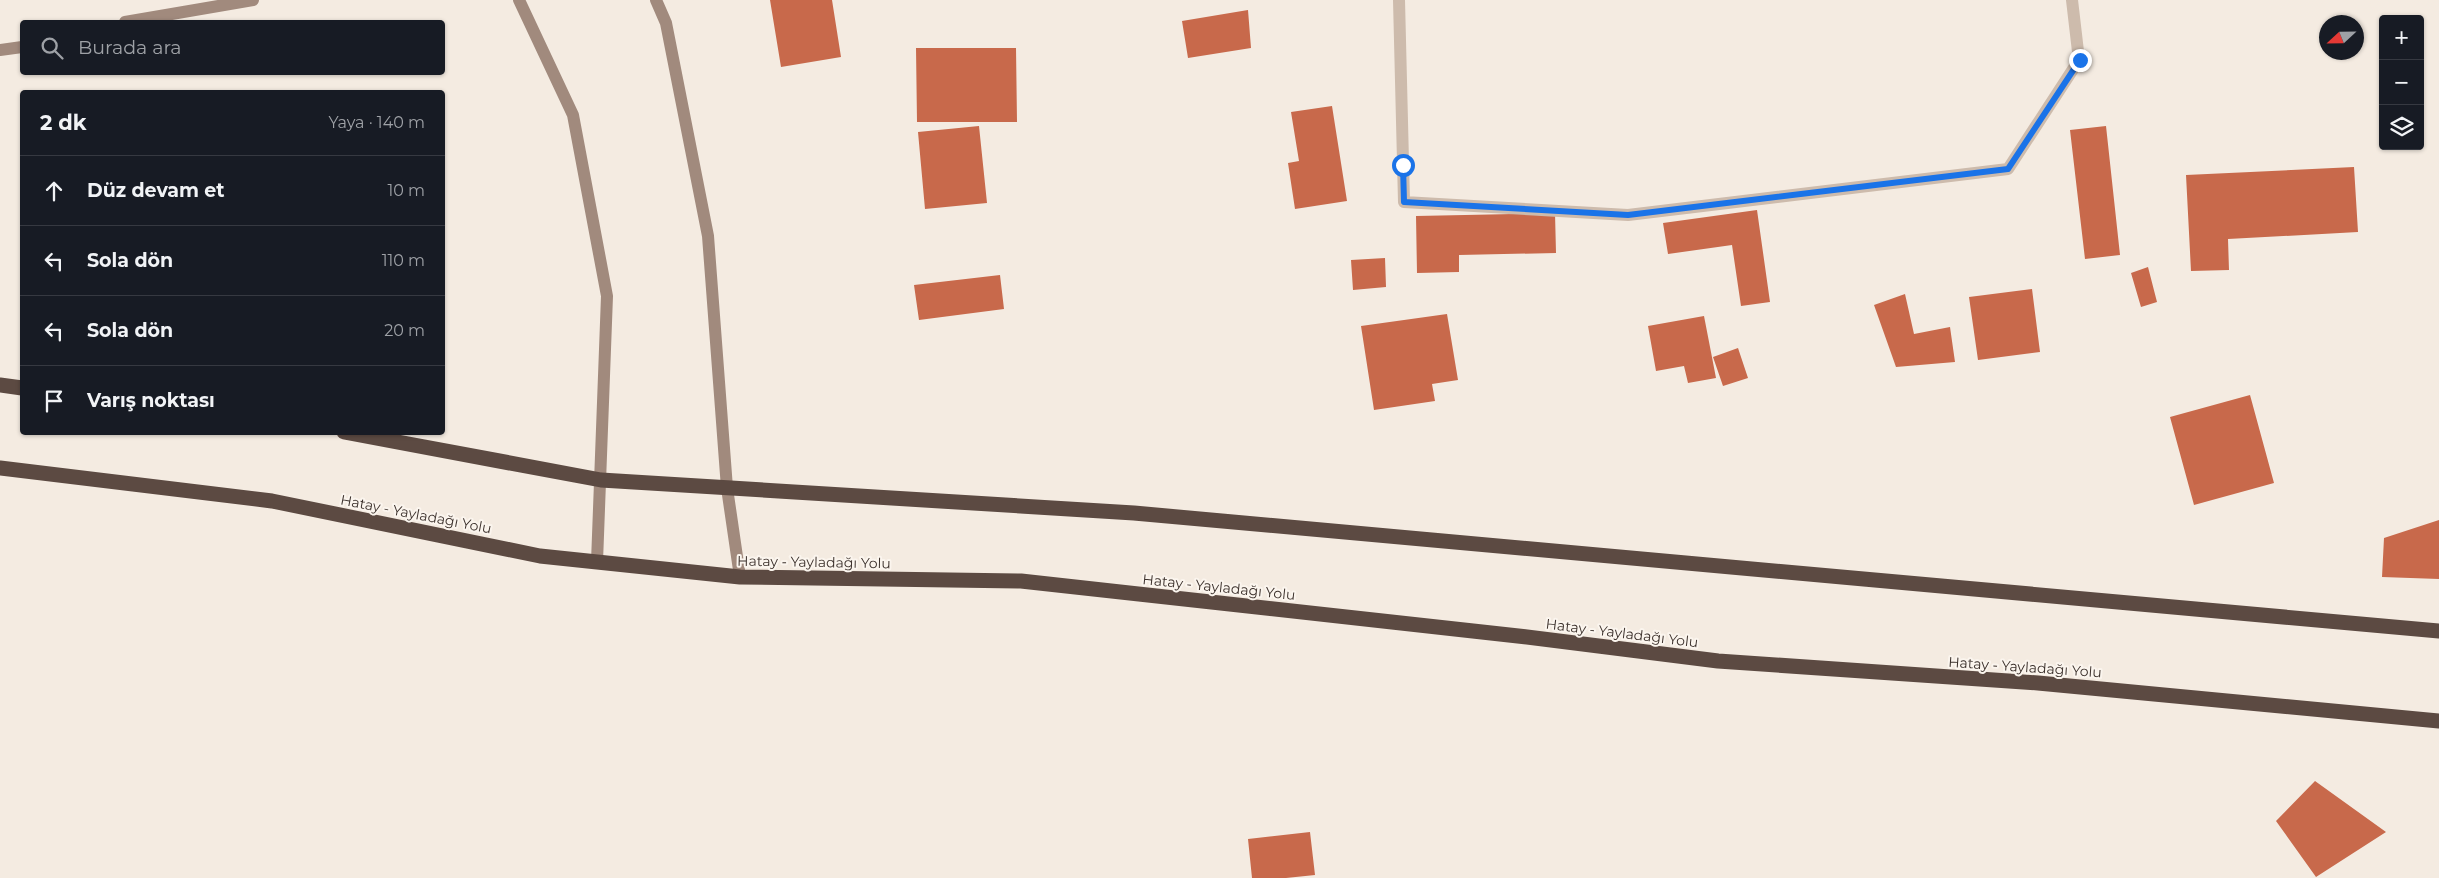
<!DOCTYPE html>
<html lang="tr">
<meta charset="utf-8">
<style>
:root{--surface:#171b24;--page:#20242c;--text:#f1f3f6;--muted:#9ea1a6;--line:#363941}
body{margin:0;font-family:Montserrat,sans-serif;background:var(--page);color:var(--text)}
.controls{position:absolute;right:15px;top:15px;display:grid;overflow:hidden;border-radius:5px;box-shadow:0 1px 4px #0004}
.controls button{width:45px;height:45px;display:grid;place-items:center;padding:0;border:0;border-bottom:1px solid var(--line);background:var(--surface);color:var(--text);font:25px sans-serif}
.compass{position:absolute;left:2319px;top:15px;width:45px;height:45px;border-radius:50%;background:var(--surface);box-shadow:0 1px 4px #0004;rotate:248deg}
.stop{position:absolute;width:15px;height:15px;margin:-11px;border:4px solid #1a73e8;border-radius:50%;background:#fff}
.stop.end{background:#1a73e8;border-color:#fff;box-shadow:0 1px 5px #0008}
.list{margin:0;padding:0;list-style:none}
h2{display:flex;justify-content:space-between;align-items:center;height:65px;margin:0;padding:0 20px;font-size:21px}
h2 small{font-size:16px;font-weight:400;color:var(--muted)}
.list li{display:grid;grid-template-columns:32px 1fr auto;gap:15px;align-items:center;box-sizing:border-box;height:70px;padding:0 20px;border-top:1px solid var(--line)}
.list b{display:block;font-size:19px;white-space:nowrap}
.list em{font-size:16px;font-style:normal;color:var(--muted)}
.icon{flex:none;width:28px;height:28px;fill:none;stroke:currentColor;stroke-width:2;stroke-linecap:round;stroke-linejoin:round}
.map{position:relative;flex:none;width:2439px;height:878px;overflow:hidden}
.search{position:absolute;background:var(--surface);box-shadow:0 1px 4px #0004;left:20px;top:20px;width:425px;height:55px;display:flex;align-items:center;gap:12px;box-sizing:border-box;padding:0 18px;border-radius:5px;color:var(--muted);font-size:19px}
.panel{position:absolute;background:var(--surface);box-shadow:0 1px 4px #0004;left:20px;top:90px;width:425px;height:345px;border-radius:5px}
.map>svg:first-child{display:block}
</style>
<div class="map">
<svg width="2439" height="878" viewBox="0 0 2439 878">
<rect width="100%" height="100%" fill="#f4ebe1"/>
<path fill="#c8694b" d="M770 0H832L841 57 781 67Z
M1248 10 1251 48 1188 58 1182 21Z
M916 48H1016L1017 122H917Z
M1332 106 1347 201 1295 209 1288 163 1299 161 1291 112Z
M979 126 987 203 925 209 918 132Z
M2106 126 2120 255 2085 259 2070 130Z
M2354 167 2358 232 2228 239 2229 270 2191 271 2186 175Z
M1757 210 1770 302 1741 306 1732 245 1668 254 1663 223Z
M1555 213 1556 253 1459 255V272L1417 273 1416 216Z
M1385 258 1386 287 1353 290 1351 260Z
M2148 267 2157 302 2141 307 2131 273Z
M1000 275 1004 309 919 320 914 285Z
M2032 289 2040 352 1978 360 1969 297Z
M1905 294 1914 334 1950 327 1955 362 1896 367 1874 305Z
M1447 314 1458 380 1432 384 1435 401 1374 410 1361 326Z
M1704 316 1716 378 1688 383 1684 366 1656 371 1648 326Z
M1738 348 1748 378 1723 386 1713 357Z
M2250 395 2274 483 2194 505 2170 417Z
M2439 520V579L2382 577 2384 538Z
M2315 781 2386 832 2316 877 2276 821Z
M1310 832 1315 875 1286 878H1252L1248 839Z"/>
<g fill="none" stroke-linecap="round" stroke-linejoin="round">
<path stroke="#cdbbac" stroke-width="12" d="M1399 0 1404 202 1628 215 2008 169 2079 60 2072 0"/>
<path stroke="#a18a7d" stroke-width="12" d="M519 0 573 115 607 296 597 562
M656 0 666 23 708 236 727 488 740 577
M125 22 253 0
M0 50 22 47"/>
<path stroke="#5c4a42" stroke-width="15" d="M0 385 22 388
M344 432 601 480 1134 513 2439 631
M0 468 272 501 540 556 740 577 1021 581 1527 637 1718 661 2038 683 2439 721"/>
</g>
<g fill="none" stroke-linecap="round" stroke-linejoin="round">
<path stroke="#1a73e8" stroke-width="6" d="M1403 165 1404 202 1628 215 2008 169 2080 60"/>
</g>
<g text-anchor="middle" stroke-width="4" stroke-linejoin="round" paint-order="stroke">
<g font-size="14" fill="#3b302b" stroke="#fbf5ee">
<text transform="translate(416 514) rotate(11)" y="5">Hatay - Yayladağı Yolu</text>
<text transform="translate(814 562) rotate(1)" y="5">Hatay - Yayladağı Yolu</text>
<text transform="translate(1219 587) rotate(6)" y="5">Hatay - Yayladağı Yolu</text>
<text transform="translate(1622 633) rotate(7)" y="5">Hatay - Yayladağı Yolu</text>
<text transform="translate(2025 667) rotate(4)" y="5">Hatay - Yayladağı Yolu</text>
</g>
</g>
</svg>
<div class="controls">
<button>+</button>
<button>−</button>
<button><svg class="icon" aria-label="layers" viewBox="0 0 24 24"><path d="M12 4l9 5-9 5-9-5zM3 14l9 5 9-5"/></svg></button>
</div>
<svg class="compass" viewBox="-18 -18 36 36"><path d="M0-13l5 13h-10z" fill="#e53935"/><path d="M0 13l5-13h-10z" fill="#9ea1a6"/></svg>
<div class="stop" style="left:1403px;top:165px"></div>
<div class="stop end" style="left:2080px;top:60px"></div>
<div class="search"><svg class="icon" aria-label="search" viewBox="0 0 24 24"><circle cx="10" cy="10" r="6"/><path d="M15 15l6 6"/></svg>Burada ara</div>
<section class="panel">
<h2>2 dk<small>Yaya · 140 m</small></h2>
<ul class="list">
<li><svg class="icon" aria-label="ahead" viewBox="0 0 24 24"><path d="M12 20V5M6 11l6-6 6 6"/></svg><div><b>Düz devam et</b></div><em>10 m</em></li>
<li><svg class="icon" aria-label="left" viewBox="0 0 24 24"><path d="M17 20v-9H6M10 6l-5 5 5 5"/></svg><div><b>Sola dön</b></div><em>110 m</em></li>
<li><svg class="icon" aria-label="left" viewBox="0 0 24 24"><path d="M17 20v-9H6M10 6l-5 5 5 5"/></svg><div><b>Sola dön</b></div><em>20 m</em></li>
<li><svg class="icon" aria-label="arrive" viewBox="0 0 24 24"><path d="M6 21V4h12l-3 4 3 4H6"/></svg><div><b>Varış noktası</b></div></li>
</ul>
</section>
</div>
